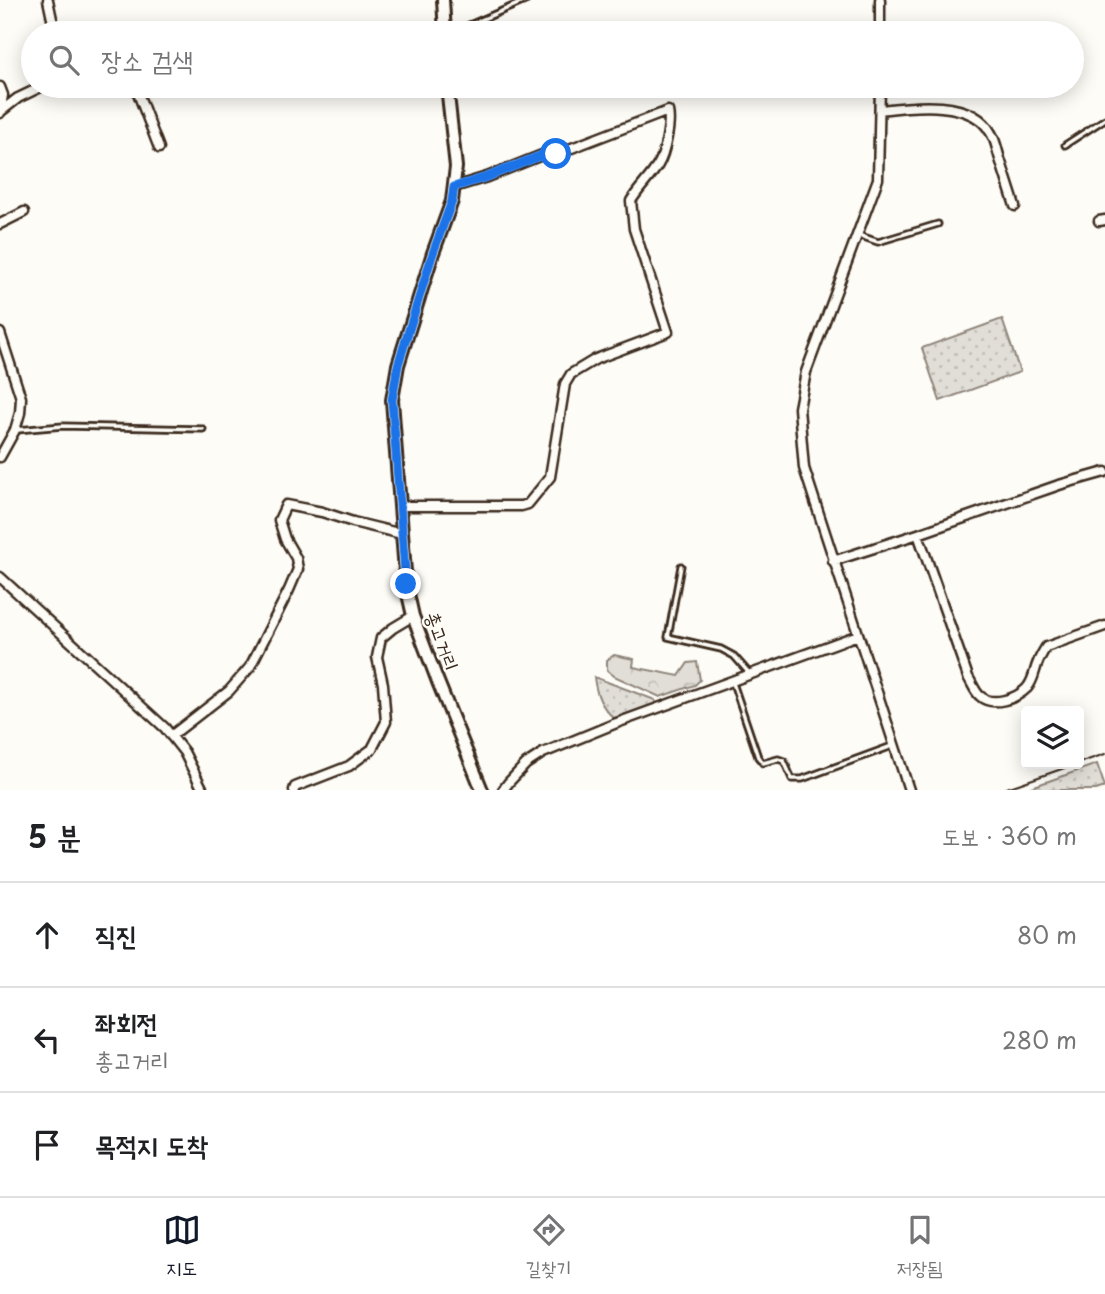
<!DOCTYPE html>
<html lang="ko">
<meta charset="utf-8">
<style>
:root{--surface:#fff;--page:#f6f6f6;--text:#202124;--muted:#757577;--line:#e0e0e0;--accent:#111827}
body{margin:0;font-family:"Playpen Sans","Poor Story",sans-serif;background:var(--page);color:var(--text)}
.controls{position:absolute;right:21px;bottom:21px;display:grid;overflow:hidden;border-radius:7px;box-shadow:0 4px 18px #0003}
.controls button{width:63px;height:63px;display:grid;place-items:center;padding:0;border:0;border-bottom:2px solid var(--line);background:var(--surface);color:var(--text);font:35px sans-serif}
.stop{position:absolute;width:21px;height:21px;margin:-16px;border:5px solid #1a73e8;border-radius:50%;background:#fff}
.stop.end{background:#1a73e8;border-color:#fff;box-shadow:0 2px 7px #0008}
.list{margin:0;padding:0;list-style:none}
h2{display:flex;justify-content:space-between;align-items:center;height:91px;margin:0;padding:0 28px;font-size:30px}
h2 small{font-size:23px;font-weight:400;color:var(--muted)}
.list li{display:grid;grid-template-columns:46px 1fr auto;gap:21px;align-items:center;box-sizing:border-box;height:105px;padding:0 28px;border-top:2px solid var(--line)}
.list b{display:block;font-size:26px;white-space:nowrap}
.list p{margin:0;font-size:23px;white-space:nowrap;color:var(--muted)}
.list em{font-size:23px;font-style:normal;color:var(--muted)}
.icon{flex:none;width:38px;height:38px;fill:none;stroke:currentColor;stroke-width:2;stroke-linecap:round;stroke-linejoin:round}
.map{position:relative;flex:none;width:1105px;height:790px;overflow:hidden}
.search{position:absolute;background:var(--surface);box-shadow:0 4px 18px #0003;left:21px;right:21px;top:21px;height:77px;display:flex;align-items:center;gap:18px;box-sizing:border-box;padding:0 24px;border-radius:38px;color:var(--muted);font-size:26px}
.sheet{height:406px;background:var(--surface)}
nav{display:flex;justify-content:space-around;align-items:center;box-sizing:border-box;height:98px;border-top:2px solid var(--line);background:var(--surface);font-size:19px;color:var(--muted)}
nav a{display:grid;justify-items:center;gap:4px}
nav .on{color:var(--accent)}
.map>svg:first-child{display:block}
</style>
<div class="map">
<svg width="1105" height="790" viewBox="0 0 1105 790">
<defs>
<pattern id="grass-dots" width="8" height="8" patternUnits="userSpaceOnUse" patternTransform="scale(1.75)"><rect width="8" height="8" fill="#e1ded7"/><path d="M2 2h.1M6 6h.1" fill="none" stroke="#c2bfb8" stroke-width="1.8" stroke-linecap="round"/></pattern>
<pattern id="forest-crowns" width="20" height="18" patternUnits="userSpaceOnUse" patternTransform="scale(1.75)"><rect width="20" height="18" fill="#e1ded7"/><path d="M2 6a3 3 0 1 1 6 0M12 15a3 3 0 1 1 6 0" fill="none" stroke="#c2bfb8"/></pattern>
</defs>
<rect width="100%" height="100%" fill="#fdfcf7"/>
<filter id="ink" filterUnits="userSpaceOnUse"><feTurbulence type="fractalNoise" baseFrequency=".0143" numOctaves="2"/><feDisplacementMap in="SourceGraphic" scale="14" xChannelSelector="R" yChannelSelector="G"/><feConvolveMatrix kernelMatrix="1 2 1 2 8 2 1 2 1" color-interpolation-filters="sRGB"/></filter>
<g filter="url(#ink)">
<path fill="url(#grass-dots)" stroke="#8e847a" stroke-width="2" d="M1002 319 1020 372 940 401 922 348Z
M594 677 655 700 656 704 614 718C601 707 596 694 594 677Z
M1097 764 1105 787 1096 790H1023Z"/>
<path fill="url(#forest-crowns)" stroke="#8e847a" stroke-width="2" d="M614 655 634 659 633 667 679 676 688 663 697 662 700 680 695 685 660 697 614 676 607 670V660Z"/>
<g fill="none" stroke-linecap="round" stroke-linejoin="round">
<defs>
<path id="lane" d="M451 33 527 0
M1065 145 1105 119
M858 235 878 242 938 224
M17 430 63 426 203 429
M681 566 668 637 721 649 734 656 749 673
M733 683 758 757 763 763 778 759 784 761 792 779H802L892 746"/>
<path id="street" d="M48 0 55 33
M880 33V0
M134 86 136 88 159 148
M880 86 878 179 806 372 799 408 804 468 909 790
M0 87 3 95 0 113
M880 110C912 106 973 98 991 133 996 141 997 150 1000 159 1005 175 1010 190 1015 206
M0 112 18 98 43 86
M1099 221 1105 220
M0 224 24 212
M0 333 21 398 20 413 15 430 0 457
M400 506H521L528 504 550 477 565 384 571 374 596 359 668 332 634 229 631 201C639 188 650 178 658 165 665 154 671 123 668 111L556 154 542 155 487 177 454 187
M918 534 968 677C972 683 975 692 980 696 992 707 1016 699 1027 688 1034 680 1034 671 1038 662 1040 657 1043 652 1046 647L1105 626
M833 561 918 534 1059 485 1105 472
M0 577 165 728 184 752 203 790
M171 736 229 691 250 667 289 590 298 569 296 558 285 539 279 520 286 505 322 512 353 522 402 534
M294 790 295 787 349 766 372 749 386 722 383 684 377 657 381 638 393 628 413 616
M503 790 509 782 526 764 543 753 614 724 858 635"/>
<path id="secondary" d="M443 0 445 33
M447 86 456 167 452 201 433 253 398 365 392 400 406 585 413 616 438 682 482 790"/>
</defs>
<use href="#lane" stroke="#3b2a1e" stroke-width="9"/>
<use href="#street" stroke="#3b2a1e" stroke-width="13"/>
<use href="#secondary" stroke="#3b2a1e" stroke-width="16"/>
<use href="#lane" stroke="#fdfcf7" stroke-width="3.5"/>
<use href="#street" stroke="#fdfcf7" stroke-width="8"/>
<use href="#secondary" stroke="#fdfcf7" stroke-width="10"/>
<path stroke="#3b2a1e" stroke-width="2" d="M1079 763 1105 754
M1001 790 1076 764"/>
</g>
</g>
<g fill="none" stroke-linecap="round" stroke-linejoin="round" filter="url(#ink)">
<path stroke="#1a73e8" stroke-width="9" d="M406 584 392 400 398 365 433 253 452 201 454 187 487 177 542 155 556 154"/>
</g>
<g text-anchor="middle" stroke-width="5" stroke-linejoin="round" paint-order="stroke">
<g font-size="19" fill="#3b2a1e" stroke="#fdfcf7">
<text transform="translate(442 641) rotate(70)" y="7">총고거리</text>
</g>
</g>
</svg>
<div class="controls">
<button><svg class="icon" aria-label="layers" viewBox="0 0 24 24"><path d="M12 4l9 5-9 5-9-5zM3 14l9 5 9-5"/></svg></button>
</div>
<div class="stop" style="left:556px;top:154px"></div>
<div class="stop end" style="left:406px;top:584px"></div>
<div class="search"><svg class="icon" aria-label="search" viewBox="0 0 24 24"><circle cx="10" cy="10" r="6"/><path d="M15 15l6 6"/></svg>장소 검색</div>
</div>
<section class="sheet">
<h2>5 분<small>도보 · 360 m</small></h2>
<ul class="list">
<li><svg class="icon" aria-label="ahead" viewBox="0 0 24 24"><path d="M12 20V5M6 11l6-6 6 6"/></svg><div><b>직진</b></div><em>80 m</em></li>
<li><svg class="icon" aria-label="left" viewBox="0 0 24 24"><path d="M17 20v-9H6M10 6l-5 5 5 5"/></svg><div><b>좌회전</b><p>총고거리</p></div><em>280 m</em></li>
<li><svg class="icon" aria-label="arrive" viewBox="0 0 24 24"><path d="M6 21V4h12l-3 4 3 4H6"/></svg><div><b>목적지 도착</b></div></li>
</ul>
</section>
<nav>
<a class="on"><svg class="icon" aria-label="map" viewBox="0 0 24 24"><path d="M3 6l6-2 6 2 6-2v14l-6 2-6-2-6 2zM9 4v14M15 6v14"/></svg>지도</a>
<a><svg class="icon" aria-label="directions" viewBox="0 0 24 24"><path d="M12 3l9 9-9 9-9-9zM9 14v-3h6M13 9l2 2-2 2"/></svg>길찾기</a>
<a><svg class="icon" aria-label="saved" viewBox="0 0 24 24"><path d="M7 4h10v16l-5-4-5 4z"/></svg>저장됨</a>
</nav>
